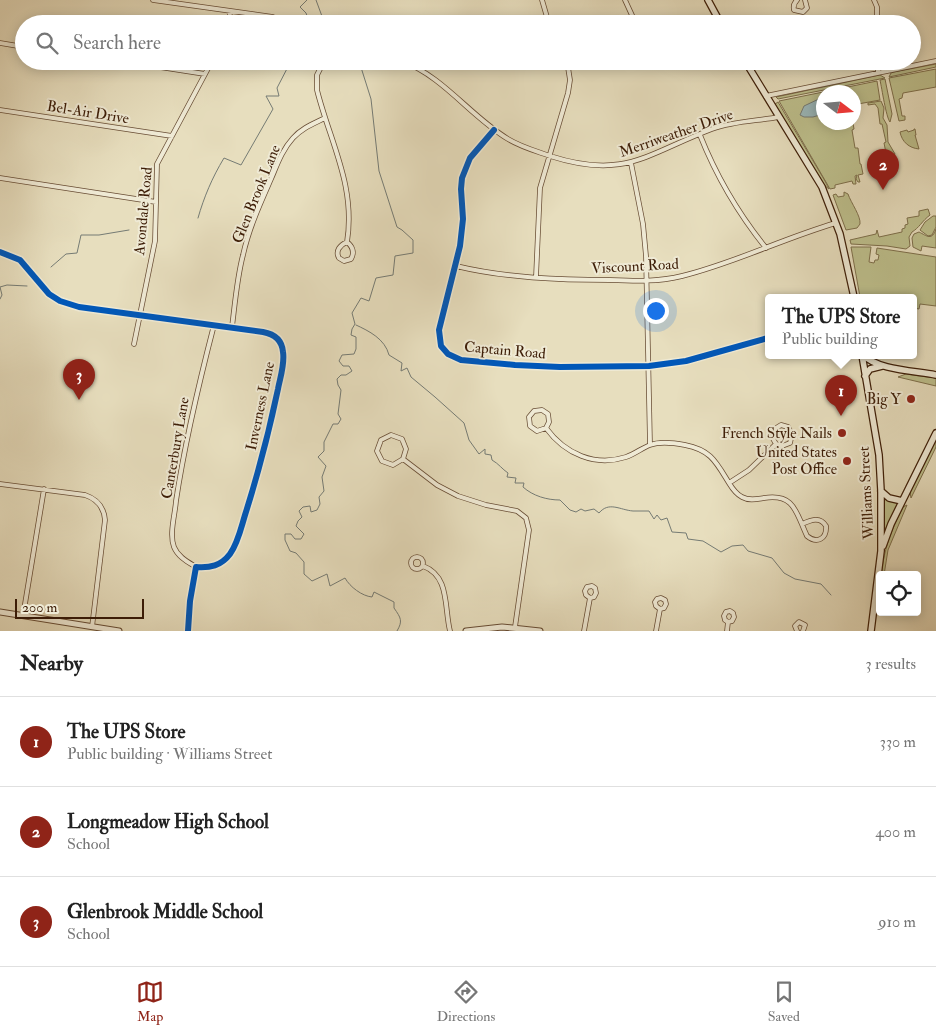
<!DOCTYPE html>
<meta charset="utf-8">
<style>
:root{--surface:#fff;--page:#f2f2f2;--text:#222;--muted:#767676;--line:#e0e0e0;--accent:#8f2418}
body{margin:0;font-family:"IM FELL Double Pica",serif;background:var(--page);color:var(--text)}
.controls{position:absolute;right:15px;bottom:15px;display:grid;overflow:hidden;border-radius:5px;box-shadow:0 2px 12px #0003}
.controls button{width:45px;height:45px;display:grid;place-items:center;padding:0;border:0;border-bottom:1px solid var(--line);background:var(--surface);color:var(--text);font:25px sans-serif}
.compass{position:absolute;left:816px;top:85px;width:45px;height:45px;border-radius:50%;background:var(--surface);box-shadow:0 2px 12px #0003;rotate:106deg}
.scale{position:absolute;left:15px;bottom:12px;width:129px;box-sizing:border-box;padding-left:5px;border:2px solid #3d1d07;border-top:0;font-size:14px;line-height:18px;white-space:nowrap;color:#3d1d07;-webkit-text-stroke:4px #efead5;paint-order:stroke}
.you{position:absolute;left:655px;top:310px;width:18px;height:18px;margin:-12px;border:4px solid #fff;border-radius:50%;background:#1a73e8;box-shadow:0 0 0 8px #1a73e833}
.badge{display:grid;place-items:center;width:32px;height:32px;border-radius:50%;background:var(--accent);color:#fff;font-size:16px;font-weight:700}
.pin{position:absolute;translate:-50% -41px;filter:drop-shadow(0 1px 2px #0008)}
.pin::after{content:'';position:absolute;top:26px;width:18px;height:15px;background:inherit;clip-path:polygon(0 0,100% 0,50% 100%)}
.popup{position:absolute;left:765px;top:294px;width:152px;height:65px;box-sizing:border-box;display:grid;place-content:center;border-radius:5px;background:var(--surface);filter:drop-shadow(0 1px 4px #0005);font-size:16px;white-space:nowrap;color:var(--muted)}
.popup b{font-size:19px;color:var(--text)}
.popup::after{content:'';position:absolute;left:50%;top:100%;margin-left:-10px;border:10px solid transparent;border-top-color:var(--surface)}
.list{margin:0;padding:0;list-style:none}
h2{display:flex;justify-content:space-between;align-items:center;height:65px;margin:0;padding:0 20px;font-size:21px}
h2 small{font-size:16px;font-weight:400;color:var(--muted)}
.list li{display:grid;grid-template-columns:32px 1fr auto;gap:15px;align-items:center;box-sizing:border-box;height:90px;padding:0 20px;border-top:1px solid var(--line)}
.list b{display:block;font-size:19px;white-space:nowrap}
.list p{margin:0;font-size:16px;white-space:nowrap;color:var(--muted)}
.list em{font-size:16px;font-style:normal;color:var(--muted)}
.icon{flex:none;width:28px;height:28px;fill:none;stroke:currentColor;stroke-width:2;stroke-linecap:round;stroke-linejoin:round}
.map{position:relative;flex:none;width:936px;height:631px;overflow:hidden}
.search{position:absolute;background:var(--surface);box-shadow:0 2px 12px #0003;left:15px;right:15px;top:15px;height:55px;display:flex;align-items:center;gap:12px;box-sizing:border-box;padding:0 18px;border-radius:28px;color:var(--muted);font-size:19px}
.sheet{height:335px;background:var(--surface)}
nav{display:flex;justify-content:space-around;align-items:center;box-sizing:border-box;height:70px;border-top:1px solid var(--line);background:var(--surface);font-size:14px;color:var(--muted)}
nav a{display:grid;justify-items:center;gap:2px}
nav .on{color:var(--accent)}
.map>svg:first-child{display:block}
</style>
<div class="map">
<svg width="936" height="631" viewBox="0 0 936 631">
<rect width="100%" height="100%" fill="#e7debe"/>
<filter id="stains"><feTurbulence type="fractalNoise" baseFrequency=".004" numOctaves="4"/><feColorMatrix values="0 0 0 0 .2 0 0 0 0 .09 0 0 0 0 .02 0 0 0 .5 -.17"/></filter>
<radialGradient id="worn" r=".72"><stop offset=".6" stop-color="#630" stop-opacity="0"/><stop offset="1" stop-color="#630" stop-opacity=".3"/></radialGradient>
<path fill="#bdbf8c" stroke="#7d6e4a" d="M936 64V67L889 77 891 73 894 72Z
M936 69V87L903 93 902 98 899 99 902 116H905V120L899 121 889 78Z
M880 75 885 78 778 99 776 97Z
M885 79 892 114 890 122C886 117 882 89 880 80Z
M877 81 880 100 858 104V107L854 108V92H824V122L853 123 854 129 852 130 855 148H858L860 164H861L863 174 858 175 860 182H858L856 179 857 175 855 176 856 184H853L852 181 835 185V188L830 189 779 101Z
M881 101 884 108 883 118 887 125 888 142 895 154 891 160 895 167 889 168 884 143 886 142 882 124H880L878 108 875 104 868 105V103Z
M778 102 825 181 829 189 825 186 775 104Z
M914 129H915L916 135H915L919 149C909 148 902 142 900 132L907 130 908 132 914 130Z
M844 192 848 194C851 203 861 216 860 224L857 228 846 230 833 195 836 194 838 197 844 196Z
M928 209 930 215C922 221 919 228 912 232L909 237 910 246 906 249 887 246 851 244 850 240 876 234 877 230 879 237 902 232V229L905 228V225L908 224 907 218 919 216V211Z
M933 216H936V227L932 235 928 236 920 230 925 222Z
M936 229V248L922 246 921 251 913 247 912 238 914 234 919 232C927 236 932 241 936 229Z
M851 247H871L869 262 874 263 875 260H878L879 255 876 254 877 248 936 257V306L920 304 919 309 914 308V297H860Z
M906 374 936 378V386L898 377Z
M936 439V447L911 498 910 492Z
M884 499 898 503 884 532Z
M907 505 888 550 884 575H881C885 546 890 533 903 507Z"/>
<path fill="#9bb9bc" stroke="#757b74" d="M823 97V114L813 117H804L800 115 804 106Z"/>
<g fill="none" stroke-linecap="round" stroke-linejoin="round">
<path stroke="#757b74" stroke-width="1" d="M307 0 300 7 306 13 310 24
M316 0 323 19 330 24
M359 61 371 99 379 171 397 227 402 230 413 240V253L395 256 393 275 376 278 369 301 361 298 352 313 355 324 352 329 351 335 356 337V349L354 354 342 355 339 361 343 366H349L352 371 346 375H341L337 379 338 385 341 390 338 414 341 419 338 424H333L324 442V451L318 457 326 466 322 477 324 491 319 497 320 504 317 510 311 512 310 506 303 507 299 511 302 517 298 521 296 526 304 534 301 539H295L291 534H285V540L290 551 296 553 304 562V574L312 581 327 574 330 586 345 578C350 587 362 596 372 597L374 592 394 602V608C401 618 403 621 397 631
M198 218C204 197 212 178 224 158L241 165 273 109 266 96H279L277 88 291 61
M51 267 66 254 77 253 81 235H99L129 230
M0 299 2 295 0 287 7 285 27 286
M356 325C369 331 385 339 389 355L402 363 401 371 407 368 411 377 435 397 464 423 469 440 479 454 485 449V454L491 455 492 460C499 464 502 469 508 473L507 477 516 478 515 483H524L523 487C533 496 547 500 560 500L570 510 576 512 581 509 585 511 594 509 599 513C609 501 620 510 633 511 638 511 644 511 649 511L654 519 657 515 661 520 667 518 672 532 686 533 688 539 703 541 721 552 732 546 743 545 748 551 772 558 784 573 795 579 821 584 831 595"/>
<defs>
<path id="minor" d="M153 0 273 17 276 19 277 24
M542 0 549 24
M625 0 636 24
M797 0C794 3 793 6 794 10L803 12 807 8 805 0
M874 0 877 7V24
M229 24 230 11
M266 24V16
M0 43 24 47
M121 61 205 74
M324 61 317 75V90C330 142 356 186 347 242 352 246 355 252 351 259L344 261 339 258C335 251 340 245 347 242
M402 61C444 77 470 116 508 139 521 147 536 151 550 156 625 180 646 154 712 129 734 121 757 121 779 117
M877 61 878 73
M766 96 936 61
M0 110 172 136
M494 130 470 158 462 178 461 189 463 219 460 246 439 330 441 346 448 354 461 360 515 365 560 367 649 366 686 361 768 338
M700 135C717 178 737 212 766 248
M631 163 643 224 646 256 650 445
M0 178 156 202
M0 252 20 260 49 294 60 301 79 307 263 332C274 334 282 340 283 352 285 364 280 378 278 389 269 432 258 474 245 515 241 528 238 543 230 554 221 566 210 568 196 567L190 601 188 631
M456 266C506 278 559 280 610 280 634 281 659 282 682 276 735 263 784 238 836 223
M536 277 540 188 568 93 570 80 567 61
M232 327C235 303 237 278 243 255 249 228 260 204 271 179 277 165 282 150 293 138 302 128 313 124 325 118
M134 344 155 241 157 164 212 61
M546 428 537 431 530 426 529 417 534 411 542 410 548 414 549 422 546 428C565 454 595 467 626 457 635 454 642 448 650 445 660 441 675 443 685 445 711 450 716 462 729 483 732 488 736 494 742 497 749 501 757 499 764 498 795 493 796 513 807 536 817 544 827 539 826 526 820 516 811 520 802 524
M403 459 393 465 382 461 377 451 381 440 391 435 402 439 406 449 403 459 437 485 458 496 486 505 517 511 526 518 529 530 515 627
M729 483 749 470 776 444 782 446 790 443 792 434 788 427 781 425 773 430 772 437 776 444
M0 484 85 495C97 499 104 507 105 520L92 627
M411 563a6 6 0 1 1 12 0a6 6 0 1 1-12 0Z
M423 566C450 576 444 607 450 631
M196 567C188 562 178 557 174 547 169 534 175 515 176 501 185 441 199 383 214 325
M23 616 44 489
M584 631 590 598 594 597 596 593 595 588 592 586 587 587 585 591 586 595 590 598
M656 631 660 609 656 606 655 602 657 599 661 598 665 600 666 604 664 608 660 609
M727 631 728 622 732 621 734 617 733 613 730 611 726 612 724 616 725 620 728 622
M797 631 795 626 799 622 805 625 803 631"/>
<path id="tertiary" d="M0 612 119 631
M466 631 502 627 540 631"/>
<path id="secondary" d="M708 0 721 24
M745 61 822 187 840 234 854 297
M862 355 879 455 881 491V551L871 631
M864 355C876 370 917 371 936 375
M865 376 870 369 882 366
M881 491 889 498 902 501
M883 546 891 524 936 433"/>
</defs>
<use href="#minor" stroke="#684d35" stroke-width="5.5"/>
<use href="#tertiary" stroke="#684d35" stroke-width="7"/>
<use href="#secondary" stroke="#3d1d07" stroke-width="8"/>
<use href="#minor" stroke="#efead5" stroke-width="4"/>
<use href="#tertiary" stroke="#efead5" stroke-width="5"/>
<use href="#secondary" stroke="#efead5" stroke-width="5.5"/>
<defs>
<path id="cycleway" d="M494 130 470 158 462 178 461 189 463 219 460 246 439 330 441 346 448 354 461 360 515 365 560 367 649 366 686 361 768 338
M0 252 20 260 49 294 60 301 79 307 263 332C274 334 282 340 283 352 285 364 280 378 278 389 269 432 258 474 245 515 241 528 238 543 230 554 221 566 210 568 196 567L190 601 188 631"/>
</defs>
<use href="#cycleway" stroke="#efead5" stroke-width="9"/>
<use href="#cycleway" stroke="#0057b8" stroke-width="6"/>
</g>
<g fill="#8f2418" stroke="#efead5" stroke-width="2">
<circle cx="911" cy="399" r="5"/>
<circle cx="842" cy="433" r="5"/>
<circle cx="847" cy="461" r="5"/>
</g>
<g text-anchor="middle" stroke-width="4" stroke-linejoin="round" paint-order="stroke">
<g font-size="15" fill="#3d1d07" stroke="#efead5">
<text transform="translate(88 112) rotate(9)" y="5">Bel-Air Drive</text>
<text transform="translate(676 133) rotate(-19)" y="5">Merriweather Drive</text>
<text transform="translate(256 194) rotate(-68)" y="5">Glen Brook Lane</text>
<text transform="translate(143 211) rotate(-85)" y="5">Avondale Road</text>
<text transform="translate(635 266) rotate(-3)" y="5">Viscount Road</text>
<text transform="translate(505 350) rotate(5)" y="5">Captain Road</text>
<text transform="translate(260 406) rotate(-78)" y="5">Inverness Lane</text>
<text transform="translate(175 448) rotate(-80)" y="5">Canterbury Lane</text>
<text transform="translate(866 493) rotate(-93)" y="5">Williams Street</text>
</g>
<g font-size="15" fill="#3d1d07" stroke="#efead5" text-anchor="end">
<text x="901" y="404">Big Y</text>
<text x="832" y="438">French Style Nails</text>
<text x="837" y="457">United States<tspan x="837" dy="17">Post Office</tspan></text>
</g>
</g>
<rect width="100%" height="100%" filter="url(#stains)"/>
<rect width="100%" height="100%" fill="url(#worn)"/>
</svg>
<div class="controls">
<button><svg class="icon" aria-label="locate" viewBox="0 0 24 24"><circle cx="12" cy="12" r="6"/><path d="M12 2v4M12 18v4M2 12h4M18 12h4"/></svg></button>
</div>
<svg class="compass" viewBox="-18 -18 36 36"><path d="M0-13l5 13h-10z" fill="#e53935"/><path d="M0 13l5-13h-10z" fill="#767676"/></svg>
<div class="scale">200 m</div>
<div class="you"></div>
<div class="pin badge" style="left:841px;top:416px">1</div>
<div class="popup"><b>The UPS Store</b>Public building</div>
<div class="pin badge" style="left:883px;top:190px">2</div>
<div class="pin badge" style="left:79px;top:400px">3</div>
<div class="search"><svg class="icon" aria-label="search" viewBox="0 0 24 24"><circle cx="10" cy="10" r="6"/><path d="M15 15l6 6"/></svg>Search here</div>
</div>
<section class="sheet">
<h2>Nearby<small>3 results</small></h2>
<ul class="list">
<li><span class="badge">1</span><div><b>The UPS Store</b><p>Public building · Williams Street</p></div><em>330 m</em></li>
<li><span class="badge">2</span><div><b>Longmeadow High School</b><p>School</p></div><em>400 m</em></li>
<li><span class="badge">3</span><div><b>Glenbrook Middle School</b><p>School</p></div><em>910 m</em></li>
</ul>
</section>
<nav>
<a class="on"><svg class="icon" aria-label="map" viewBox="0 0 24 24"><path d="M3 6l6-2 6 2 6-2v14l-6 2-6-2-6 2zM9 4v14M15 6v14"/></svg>Map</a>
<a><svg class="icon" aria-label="directions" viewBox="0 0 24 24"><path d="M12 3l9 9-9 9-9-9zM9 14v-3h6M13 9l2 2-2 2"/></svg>Directions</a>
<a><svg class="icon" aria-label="saved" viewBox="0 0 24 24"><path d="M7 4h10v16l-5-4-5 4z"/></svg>Saved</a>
</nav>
